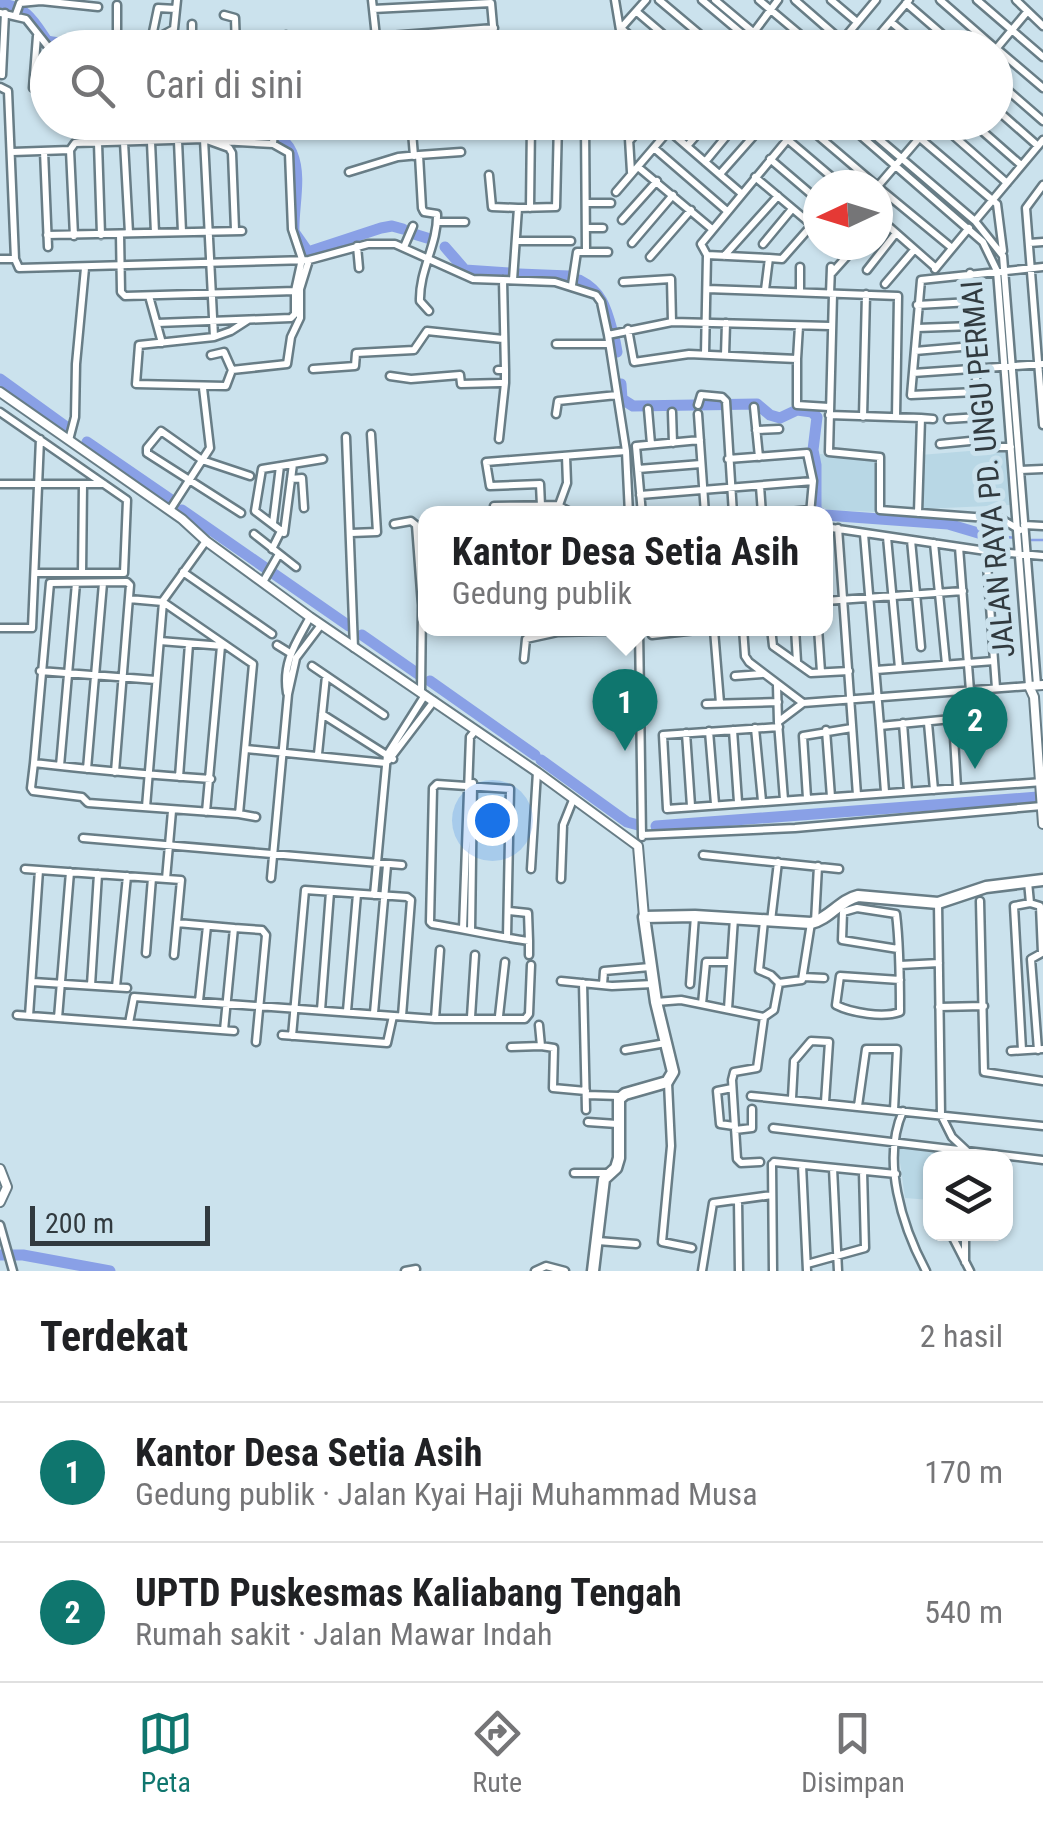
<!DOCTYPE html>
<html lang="id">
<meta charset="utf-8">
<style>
:root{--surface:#fff;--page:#f6f6f6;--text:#202124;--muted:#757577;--line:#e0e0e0;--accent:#0f766e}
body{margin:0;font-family:"Roboto Condensed",sans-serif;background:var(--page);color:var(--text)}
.controls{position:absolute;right:30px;bottom:30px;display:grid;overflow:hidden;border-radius:20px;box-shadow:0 2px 8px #0004}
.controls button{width:90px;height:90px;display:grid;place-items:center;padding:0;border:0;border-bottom:2px solid var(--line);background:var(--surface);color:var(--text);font:50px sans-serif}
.compass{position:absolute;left:803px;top:170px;width:90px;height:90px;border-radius:50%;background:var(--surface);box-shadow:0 2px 8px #0004;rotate:266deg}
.scale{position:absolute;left:30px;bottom:25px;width:180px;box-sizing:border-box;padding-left:10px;border:5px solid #313a3f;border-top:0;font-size:28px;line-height:35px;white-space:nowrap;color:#313a3f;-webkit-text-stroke:8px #cbe2ed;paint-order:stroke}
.you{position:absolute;left:492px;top:820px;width:35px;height:35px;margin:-25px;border:8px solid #fff;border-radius:50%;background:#1a73e8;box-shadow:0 0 0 15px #1a73e833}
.badge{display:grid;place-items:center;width:65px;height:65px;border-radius:50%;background:var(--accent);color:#fff;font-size:32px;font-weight:700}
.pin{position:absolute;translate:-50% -82px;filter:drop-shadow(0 2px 5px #0008)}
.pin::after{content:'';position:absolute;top:52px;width:35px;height:30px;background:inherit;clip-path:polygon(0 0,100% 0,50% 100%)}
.popup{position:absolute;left:418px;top:506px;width:415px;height:130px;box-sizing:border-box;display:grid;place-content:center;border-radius:20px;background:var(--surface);filter:drop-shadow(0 2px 8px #0005);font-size:32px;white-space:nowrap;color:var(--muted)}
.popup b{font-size:38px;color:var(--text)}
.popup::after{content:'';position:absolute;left:50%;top:100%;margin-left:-20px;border:20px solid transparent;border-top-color:var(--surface)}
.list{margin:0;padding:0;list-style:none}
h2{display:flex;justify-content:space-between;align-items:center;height:130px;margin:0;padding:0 40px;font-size:42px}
h2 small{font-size:32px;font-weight:400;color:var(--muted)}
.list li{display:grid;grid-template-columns:65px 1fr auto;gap:30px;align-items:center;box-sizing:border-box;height:140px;padding:0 40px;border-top:2px solid var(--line)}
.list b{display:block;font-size:38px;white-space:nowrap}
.list p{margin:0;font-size:32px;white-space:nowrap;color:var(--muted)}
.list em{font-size:32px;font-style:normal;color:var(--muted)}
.icon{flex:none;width:55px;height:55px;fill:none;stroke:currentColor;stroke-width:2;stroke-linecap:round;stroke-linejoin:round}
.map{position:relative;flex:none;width:1043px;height:1271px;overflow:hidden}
.search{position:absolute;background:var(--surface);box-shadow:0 2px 8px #0004;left:30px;right:30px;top:30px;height:110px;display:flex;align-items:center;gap:25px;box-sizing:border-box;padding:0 35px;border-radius:55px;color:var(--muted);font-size:38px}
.sheet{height:410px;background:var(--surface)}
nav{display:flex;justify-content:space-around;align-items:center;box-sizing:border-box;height:140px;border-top:2px solid var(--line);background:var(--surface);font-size:28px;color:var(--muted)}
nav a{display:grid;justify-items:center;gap:5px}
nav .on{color:var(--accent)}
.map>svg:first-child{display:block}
</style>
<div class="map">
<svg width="1043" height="1271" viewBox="0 0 1043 1271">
<rect width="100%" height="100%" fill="#cbe2ed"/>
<path fill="#b8d7e5" d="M1006 448 1010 505 922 509 920 455Z
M820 454 878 458 876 512 829 510 819 506Z
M898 1148 951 1154V1158H930V1200L905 1198Z"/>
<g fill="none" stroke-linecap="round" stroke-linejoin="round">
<path stroke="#89a0e6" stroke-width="2.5" d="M985 535 1017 538
M1030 540H1043"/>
<path stroke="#89a0e6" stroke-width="11" d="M0 4C26 6 33 20 47 41 80 48 113 44 147 48
M202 122C228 151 279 118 292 153 302 177 293 207 294 232L308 252 381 228 392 226 403 229
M414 234 427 238
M445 247 465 270 509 273
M519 274 569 276
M579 280C601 291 606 307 612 330
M615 341 617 352
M0 379 65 426
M621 384 622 399 633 406 757 404 770 415 780 418 797 410 812 412 817 417 813 450 816 465V510L822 514
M87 442 170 499
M182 510 349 626
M825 515 948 524 985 535
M362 635 418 674
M430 681 535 755
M541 760 627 822 638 825
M656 826 1038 797
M0 1255H23L110 1271"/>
<defs>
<path id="minor" d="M372 0 376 37 494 28
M615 0 623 48
M659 0 716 48
M702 0 759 48
M715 0 772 48
M759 0 816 48
M795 0 842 41
M831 0 857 22
M940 0 995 48
M977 0 1043 57
M1016 0 1043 26
M906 3 958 48
M117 5V48
M373 9 491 3 495 48
M637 12 679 48
M0 13 26 19 49 48
M16 14 20 3 41 1 98 7
M224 15 235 18 236 48
M891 22 922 48
M621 28 646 0
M622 29 644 48
M754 32 778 0
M286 35V48
M160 37 153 32 158 8 176 9
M876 39 885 48
M192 46 221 48
M192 46V24
M160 48 161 36 174 29 177 0
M836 48 876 0
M868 48 909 0
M996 48 1043 88
M996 49 1027 12
M2 75 5 13
M996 80 1043 121
M0 87 8 91 15 259 19 268 309 260 368 244H395L473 279 555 282 596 295 601 302 608 335 626 451 629 514
M33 88 37 36
M996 109 1038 146
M346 122 348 132
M412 122V132L495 122
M585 122 586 252H608
M628 122 631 172
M659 122 741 193
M767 122 841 185
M802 122 876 185
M859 122 975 221 1003 256 1037 685
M901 122 997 204 1003 251
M938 122 1007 183
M972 122 1021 165
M145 126 191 125
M394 133 412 132 414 156
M204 139 214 337 139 345 136 384 226 386 232 370 287 364 291 337 300 318V289L309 260
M630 140 646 122
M178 141 182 232
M124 142 129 233
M151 142 155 233
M98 143 101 235
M273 144 274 131 281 122
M687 146 708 122
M654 148 727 211
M70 150 74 236
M44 151 48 247
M12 152 70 150 75 143 204 139 229 148 232 153 235 230
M419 155 461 152
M770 159 818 200
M705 162 738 122
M638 167 712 229
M349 172 398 157 419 155 422 208 424 212 437 214C438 244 419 270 420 301L429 311
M720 174 766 122
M489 175 492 207 518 208
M755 177 818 230
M1043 185 1026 208 1043 425
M878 186 933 122
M878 187 952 248
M616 192 676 122
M587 203H611
M530 208 531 122
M878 217 936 268
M622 220 657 181
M975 221 1043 140
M437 222H465
M587 228H603
M120 234 121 292 125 296 295 291
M47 235 242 231
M518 241H571
M632 243 673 195
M1029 243 1043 242
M763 244 792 209
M357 246 359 268
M404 247 413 226
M707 255 769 258 765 290
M724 256 778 196
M650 257 691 210
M769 258 782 259 812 225
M0 259H15
M800 267V292
M935 269 969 228
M867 270 896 233
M970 273 980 447H1011
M831 274 857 245
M513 280 518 208 556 207 558 122
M623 282 671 279 672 322
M885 284 914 250
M572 285 577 252H586
M707 289 898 296 896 417
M830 294 831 267
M833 294 829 452 880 457V510L1001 519 1020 530
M149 296 162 343
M917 305 971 302
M157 323 291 318 295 314V291L302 259 292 229 289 153 273 144 221 141 191 122
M917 328 973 326
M628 329 634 362 689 354 797 359V405L829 407
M608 335 672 322 830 326
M214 337 231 331 248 320
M556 344H609
M915 351 973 346
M705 354 707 255 701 244 802 122
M211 355 224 352 232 370
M725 355 726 323
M797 359 799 326
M313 369 355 366 356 353 414 350 427 331 503 339
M498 370H505L503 280
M913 373 1043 364
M390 376 411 379 460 375 461 384 500 383H505V370
M976 392 911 395 921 280 1043 267
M698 405 701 395 722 397 726 401 733 514
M754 407 759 457
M648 409 651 444
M0 412 127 500 124 573H36
M672 412 673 443
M556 414 558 401 617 395
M698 414 705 514
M829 415 921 418 918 513
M863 417 866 294
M921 418 933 419
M948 419 979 417
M756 430 779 429
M346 437 354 648
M499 439 505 383
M69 440 75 417 76 364 85 268
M940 444 980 440
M728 459 807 453 813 481 810 514
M293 464 284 533 255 511 262 469 323 459
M638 469 701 464
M1020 470 1043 469
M291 479 302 478 304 508
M0 484H104
M760 486 762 514
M640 495 813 481
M494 506 559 505 567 483 566 456
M541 506 540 484 490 486 486 462 626 451
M559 506 574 514
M170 510 210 448 203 388
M241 513 147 453V448L161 431 202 460 250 476
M642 514 636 446 700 440
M768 514 810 510
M273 523 280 466
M394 524 411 521 416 525 422 605 421 692
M1024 525 1043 526
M825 527 986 551 1043 556
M838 528 857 795
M351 533 377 532 371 434
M254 534 296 567
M864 534 880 726 972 717 959 547
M887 537 899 668
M911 540 921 647
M934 543 946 664
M272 549 281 531
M986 551 996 688
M183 572 272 634
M82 573 83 484
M263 582 279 554
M825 601 963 591
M162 602 206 541
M0 628H32L40 439
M639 628 642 837
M743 628 745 656 749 662 803 703
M771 628 773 646 811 673 849 671
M795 628 797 662
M818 628 821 672
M714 630 720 703
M652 635 714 628
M160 641 223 646
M277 645 290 653
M524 659 526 639 558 632 640 630
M312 666 384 715
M876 670 994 661
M40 671 156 680
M735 676 762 674
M777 685 778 722
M287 693C282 662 296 643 310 617
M803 703 1029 686 997 271 983 242 845 122
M706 704 778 702
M322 714 393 759
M953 720 957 788
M903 723 908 791
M928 723 934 790
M880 726 885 792
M779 727 663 735 667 809 1043 782
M755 728 762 801
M733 730 738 802
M826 730 831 797
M709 731 715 804
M686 733 691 806
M246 749 386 763
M318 754 326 676
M389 760 434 701
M34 763 31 788 33 791 82 797 88 803 239 814 253 664 163 602 129 599
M60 766 76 583
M87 769 103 583
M115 772 130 585 127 582 50 583 34 763C93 770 152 775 211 779
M179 777 189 644
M807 798 803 736 852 728
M784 800 778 722 803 703
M146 807 163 602
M206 812 221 646
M239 814 256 817
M642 835 795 828 1042 806
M83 838 402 865
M703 855 839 869
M25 869 181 880 174 955
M531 869 537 772
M271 878 288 694 296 658 321 625
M166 879 172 811
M561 879 563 825 573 800
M1028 882 1030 903
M374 895 387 755 425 695
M980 901 984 1072 1043 1081
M938 903 941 1115 952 1137 968 1152 967 1158
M1030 903 1040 906 1042 953 1031 959 1038 1050
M771 921 778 862
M815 922 818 866
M177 923 234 928 224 1030
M234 928 262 930 266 935 256 1042
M463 929 470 737 475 731
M471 931 473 783
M507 937 510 789 437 784 433 788 430 922 432 924C464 929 497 937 529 941L528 913 509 911
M529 941V955
M898 949 842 940 843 912 857 908 896 914C900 946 900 979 900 1012 883 1018 852 1013 836 1005L840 976 900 980
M146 953 152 878
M900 965 939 963
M803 977 824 978
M561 981 612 986 653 984
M33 982 127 988
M583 983 586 1110
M779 983 802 980 811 923
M690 984 695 916
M91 985 98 874
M603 985 604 971 650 967
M116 987 127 876
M199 1001 207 926
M656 1002 681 1000 764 1017
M702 1004 706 962H730
M939 1007 984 1006
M728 1009 734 918
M321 1010 330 892
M347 1011 357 894
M374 1013 387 865
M17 1015 234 1031
M29 1016 39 870
M499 1016 505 962
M471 1017 475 955
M58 1018 70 872
M435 1019 440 950
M129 1023 134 997 435 1019H525L529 1014 531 965
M539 1025 541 1046 554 1048 553 1088 586 1091
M282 1035 387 1043 393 1016
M292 1036 305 890 407 897 411 900 402 1016
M511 1047 541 1046
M625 1050 666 1043
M1022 1050 1014 906 1030 903
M1011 1051 1043 1049
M668 1083 671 1146 662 1242 692 1248
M732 1088 717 1091 720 1124 734 1126
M587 1095 619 1096
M751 1096 1043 1126
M792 1098 794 1061 811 1041 829 1042 825 1102
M858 1106 866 1049H897L894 1110
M903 1111C881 1160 902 1226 926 1271
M588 1122 617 1124
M773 1128 1043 1160
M735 1130 752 1128V1109
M760 1162 741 1163 737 1159 732 1080 734 1072 757 1068 764 1017 774 1010 779 983 771 975 759 970 764 921
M774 1162 896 1174
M772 1164 773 1271
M802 1165 807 1271
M833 1168 838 1271
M574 1173H607
M738 1200 739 1271
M0 1225 13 1271
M951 1234 970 1271
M965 1234V1262
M598 1241 636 1244
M807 1264 865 1248 863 1171
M405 1271 416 1269
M535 1271 546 1266 565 1271
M702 1271 713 1203 772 1195"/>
<path id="tertiary" d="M0 392 182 519 206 541 310 617 537 772 638 846 644 917
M1043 685 1029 686 1034 697 1043 824
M0 1169 7 1187 0 1202"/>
<path id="primary" d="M593 1271 604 1179 616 1168 619 1158V1099L625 1094 667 1082 673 1072 656 1002 644 917 695 916 811 923C829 919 840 900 858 896L938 903 986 887 1043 880"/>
</defs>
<use href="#minor" stroke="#687d86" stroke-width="11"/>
<use href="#tertiary" stroke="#687d86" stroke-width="12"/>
<use href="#primary" stroke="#687d86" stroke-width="15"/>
<use href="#minor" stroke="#fff" stroke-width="6"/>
<use href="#tertiary" stroke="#fff" stroke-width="8"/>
<use href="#primary" stroke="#fff" stroke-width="10"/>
</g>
<g text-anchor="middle" stroke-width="10" stroke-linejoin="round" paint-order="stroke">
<g font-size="30" fill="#313a3f" stroke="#cbe2ed">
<text transform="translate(988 469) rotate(-95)" y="10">JALAN RAYA PD. UNGU PERMAI</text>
</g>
</g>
</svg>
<div class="controls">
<button><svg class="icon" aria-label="layers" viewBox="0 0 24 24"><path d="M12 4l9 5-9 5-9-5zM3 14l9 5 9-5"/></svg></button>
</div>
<svg class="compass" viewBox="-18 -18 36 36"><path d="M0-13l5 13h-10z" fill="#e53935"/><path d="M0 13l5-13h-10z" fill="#757577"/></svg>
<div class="scale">200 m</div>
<div class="you"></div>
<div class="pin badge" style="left:625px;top:751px">1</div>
<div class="popup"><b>Kantor Desa Setia Asih</b>Gedung publik</div>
<div class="pin badge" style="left:975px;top:769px">2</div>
<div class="search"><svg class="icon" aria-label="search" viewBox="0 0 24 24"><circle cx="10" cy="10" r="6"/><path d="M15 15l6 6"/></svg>Cari di sini</div>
</div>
<section class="sheet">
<h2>Terdekat<small>2 hasil</small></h2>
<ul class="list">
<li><span class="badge">1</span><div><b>Kantor Desa Setia Asih</b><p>Gedung publik · Jalan Kyai Haji Muhammad Musa</p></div><em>170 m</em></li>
<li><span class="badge">2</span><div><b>UPTD Puskesmas Kaliabang Tengah</b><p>Rumah sakit · Jalan Mawar Indah</p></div><em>540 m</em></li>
</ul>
</section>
<nav>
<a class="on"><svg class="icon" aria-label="map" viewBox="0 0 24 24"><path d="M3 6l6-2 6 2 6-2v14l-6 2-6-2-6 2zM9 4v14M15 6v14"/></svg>Peta</a>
<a><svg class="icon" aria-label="directions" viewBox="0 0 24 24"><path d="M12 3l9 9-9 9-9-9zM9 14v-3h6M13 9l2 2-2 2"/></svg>Rute</a>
<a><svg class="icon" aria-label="saved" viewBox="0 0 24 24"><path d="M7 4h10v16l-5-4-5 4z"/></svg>Disimpan</a>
</nav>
